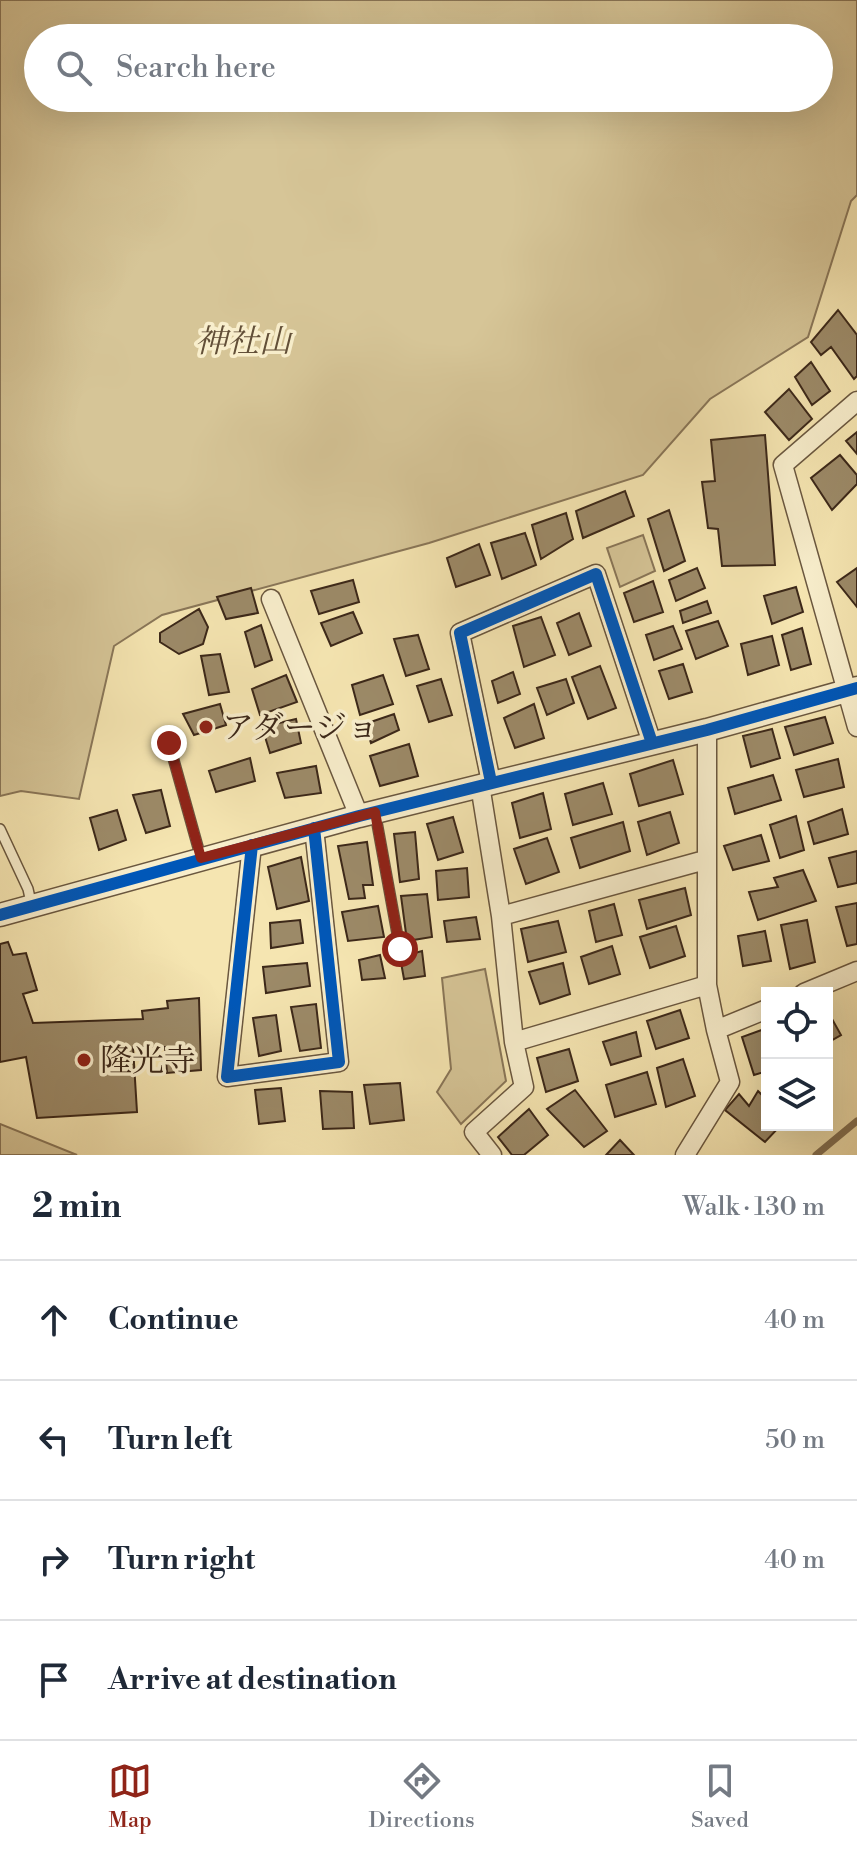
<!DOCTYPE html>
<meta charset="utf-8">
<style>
:root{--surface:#fff;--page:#f6f6f7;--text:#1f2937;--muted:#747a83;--line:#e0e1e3;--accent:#8f2418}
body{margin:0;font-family:"Libre Bodoni","Noto Serif JP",serif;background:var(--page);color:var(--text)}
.controls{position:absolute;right:24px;bottom:24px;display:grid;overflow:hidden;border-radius:0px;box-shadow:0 8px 32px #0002}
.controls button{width:72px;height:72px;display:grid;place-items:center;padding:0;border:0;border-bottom:2px solid var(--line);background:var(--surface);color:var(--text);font:40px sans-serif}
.stop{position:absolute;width:24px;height:24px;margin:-18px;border:6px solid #8f2418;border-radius:50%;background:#fff}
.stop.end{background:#8f2418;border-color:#fff;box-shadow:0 2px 8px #0008}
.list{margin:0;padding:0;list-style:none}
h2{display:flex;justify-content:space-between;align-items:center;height:104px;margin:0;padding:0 32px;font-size:34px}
h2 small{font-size:26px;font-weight:400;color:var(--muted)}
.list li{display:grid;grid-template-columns:52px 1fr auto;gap:24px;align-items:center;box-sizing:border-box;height:120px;padding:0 32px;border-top:2px solid var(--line)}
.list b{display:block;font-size:30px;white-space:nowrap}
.list em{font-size:26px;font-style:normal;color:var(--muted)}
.icon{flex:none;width:44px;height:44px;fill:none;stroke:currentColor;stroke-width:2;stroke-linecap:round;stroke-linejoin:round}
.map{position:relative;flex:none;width:857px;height:1155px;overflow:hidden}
.search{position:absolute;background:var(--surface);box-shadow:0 8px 32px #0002;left:24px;right:24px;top:24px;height:88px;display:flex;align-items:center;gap:20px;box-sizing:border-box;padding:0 28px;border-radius:44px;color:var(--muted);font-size:30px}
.sheet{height:584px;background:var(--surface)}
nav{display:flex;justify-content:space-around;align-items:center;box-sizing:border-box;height:112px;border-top:2px solid var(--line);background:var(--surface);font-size:22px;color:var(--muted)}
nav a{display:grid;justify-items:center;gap:4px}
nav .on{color:var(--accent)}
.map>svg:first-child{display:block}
</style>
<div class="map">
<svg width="857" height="1155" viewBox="0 0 857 1155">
<rect width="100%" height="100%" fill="#f5e5b1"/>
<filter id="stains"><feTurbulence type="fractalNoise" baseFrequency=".0025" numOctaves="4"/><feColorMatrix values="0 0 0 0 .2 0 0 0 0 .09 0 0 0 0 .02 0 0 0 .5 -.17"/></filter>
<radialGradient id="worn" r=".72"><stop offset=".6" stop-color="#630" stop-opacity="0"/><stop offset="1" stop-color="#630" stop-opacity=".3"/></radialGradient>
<path fill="#d6c597" stroke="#897658" stroke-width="2" fill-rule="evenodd" d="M0 0H857V195L851 201 808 337 710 399 643 475 429 543 162 615 114 646 79 799 21 791 0 796ZM38 38H819V98H38Z
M643 535 655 571 620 587 607 548Z
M485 969 506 1081 461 1124 437 1092 451 1069 442 978Z
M0 1124 77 1155H0Z"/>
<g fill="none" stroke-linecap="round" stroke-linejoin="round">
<path stroke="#857355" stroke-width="7" d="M816 1155 857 1121"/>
</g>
<path fill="#9c8a68" stroke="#3c2819" stroke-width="2" d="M838 310 857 335V376L854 379 831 347 821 355 811 342Z
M811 362 830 391 812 405 795 377Z
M789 389 812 419 789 440 765 412Z
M857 432V454L846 441Z
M765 435 775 565 722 566 718 529 708 528 702 482 715 481 711 440Z
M840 455 857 475V484L832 510 811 478Z
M625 491 634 516 583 538 576 511Z
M669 510 685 561 664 571 648 519Z
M566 513 573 539 541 559 532 525Z
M525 533 536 565 502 579 491 543Z
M479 544 490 575 456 587 447 558Z
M697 568 705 588 676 601 669 580Z
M857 568V607L837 582Z
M353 580 359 602 319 614 311 591Z
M653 581 663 612 634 622 624 593Z
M796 587 803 612 772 624 764 596Z
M251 588 258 613 226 619 217 597Z
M707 601 711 613 683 623 680 611Z
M199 609 208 627 203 644 179 654 160 642V633Z
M353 612 362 633 331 646 321 623Z
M579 613 591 646 569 655 557 623Z
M541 617 555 655 524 667 513 626Z
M718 621 728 646 696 659 686 631Z
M261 625 272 660 255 667 245 632Z
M673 626 682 649 654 660 646 635Z
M802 628 811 664 791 670 782 635Z
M418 635 429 669 406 676 394 639Z
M772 636 779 665 748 675 741 644Z
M220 654 229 692 209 695 201 656Z
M683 664 692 692 669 699 659 671Z
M600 666 616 708 588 719 572 677Z
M513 672 520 694 498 703 492 681Z
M286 675 297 702 260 715 252 689Z
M383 675 393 704 360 715 352 685Z
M441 679 452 715 429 722 417 686Z
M566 679 574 703 547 715 537 688Z
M220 704 226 725 194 735 183 714Z
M534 704 544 738 515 748 504 718Z
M394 714 399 730 371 743 365 724Z
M825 717 833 743 794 755 785 727Z
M296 719 301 743 270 753 262 727Z
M772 729 780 758 751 767 743 736Z
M409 744 418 776 380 786 370 756Z
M250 758 255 781 216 792 209 771Z
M838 759 844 787 804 797 796 770Z
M673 760 683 794 639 806 630 774Z
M316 766 321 793 285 798 277 773Z
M773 775 781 800 735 814 728 788Z
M603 783 612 814 573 825 565 794Z
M161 790 170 826 146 833 133 795Z
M543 793 551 829 520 838 512 803Z
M842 809 848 834 814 844 808 822Z
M117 810 126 840 99 850 90 818Z
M670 812 679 843 647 855 638 822Z
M796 816 804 850 780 858 770 825Z
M453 817 463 852 438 860 427 824Z
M623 822 630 851 580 868 571 838Z
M415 832 419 879 400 882 394 834Z
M761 835 769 861 733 870 724 846Z
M547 838 559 872 526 884 514 849Z
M367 842 373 885H363L365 898 349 899 338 846Z
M857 851V883L838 887 829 858Z
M301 857 309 901 277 909 268 867Z
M467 868 469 897 438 900 436 871Z
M803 870 816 901 758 920 749 892 778 887 774 878Z
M685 888 691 915 647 929 639 900Z
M427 894 432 937 407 941 401 896Z
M857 903V944L847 946 836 907Z
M614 904 622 935 596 942 589 911Z
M378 906 384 937 348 941 342 912Z
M476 917 480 939 447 942 444 921Z
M300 920 303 943 271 948 270 923Z
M807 920 815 962 790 969 781 925Z
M558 921 566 952 528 962 521 929Z
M676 926 685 956 650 968 640 937Z
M765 931 771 961 743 966 738 936Z
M8 942 13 955 26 953 37 990 23 994 33 1023 143 1019 142 1011 168 1008 167 1001 199 998 201 1070 167 1073 165 1047H133L137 1112 37 1118 26 1057 0 1062V944Z
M612 946 620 974 589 984 581 957Z
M422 951 425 976 404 979 400 957Z
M380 955 385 978 362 980 359 960Z
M307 963 310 986 266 993 263 967Z
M563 963 570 994 540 1004 529 972Z
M316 1004 321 1048 300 1051 291 1007Z
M680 1010 689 1038 656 1049 647 1021Z
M827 1010 841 1035 827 1043Z
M276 1015 281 1051 259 1056 253 1018Z
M767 1028V1071L754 1075 742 1037Z
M636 1032 641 1056 611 1065 603 1042Z
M569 1049 578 1081 546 1092 537 1058Z
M683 1059 695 1096 666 1107 657 1068Z
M647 1072 656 1104 615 1117 606 1085Z
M400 1083 404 1120 370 1124 364 1085Z
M281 1088 285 1121 259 1124 255 1090Z
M575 1090 607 1131 584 1147 547 1109Z
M320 1091 352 1092 354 1128 323 1129Z
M758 1091 767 1100V1125H781L765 1142 725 1110 739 1094 749 1106Z
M529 1109 548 1135 524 1155H512L498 1137Z
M620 1140 634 1155H606Z"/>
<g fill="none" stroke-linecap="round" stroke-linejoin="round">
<defs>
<path id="service" d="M169 743 201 858
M375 812 400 949
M0 829 28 889 32 907"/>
<path id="minor" d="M857 401 783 465 857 727
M271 599 359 816
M707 730V985L716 1030
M491 782 460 633 596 574 652 743
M480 785 501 916 514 1042 524 1087 474 1132 492 1155
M252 845 227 1077 339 1062 314 828
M501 916 705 860
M804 993 857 971
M514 1042 707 985
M685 1155 730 1082 716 1030 767 1009"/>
<path id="tertiary" d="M0 915 359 816 707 730 857 688"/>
</defs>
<use href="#service" stroke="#6a573f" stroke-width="12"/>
<use href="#minor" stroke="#6a573f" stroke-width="21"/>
<use href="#tertiary" stroke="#6a573f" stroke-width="25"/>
<use href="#service" stroke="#f8eecc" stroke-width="9"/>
<use href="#minor" stroke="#f8eecc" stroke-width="18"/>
<use href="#tertiary" stroke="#f8eecc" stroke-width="22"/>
<defs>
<path id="cycleway" d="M491 782 460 633 596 574 652 743
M252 845 227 1077 339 1062 314 828
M0 915 359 816 707 730 857 688"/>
</defs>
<use href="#cycleway" stroke="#f8eecc" stroke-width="17"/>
<use href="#cycleway" stroke="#0057b8" stroke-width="12"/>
</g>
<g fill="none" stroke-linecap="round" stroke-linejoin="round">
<path stroke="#8f2418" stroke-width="10" d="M169 743 201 858 375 812 400 949"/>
</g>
<g fill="#8f2418" stroke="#f8eecc" stroke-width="3">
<circle cx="206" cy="727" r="8"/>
<circle cx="84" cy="1060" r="8"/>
</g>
<g text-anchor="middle" stroke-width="7" stroke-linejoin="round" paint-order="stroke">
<g font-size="32" font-style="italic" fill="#624f38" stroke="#f8eecc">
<text x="243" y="352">神社山</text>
</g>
<g font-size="32" fill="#3c2819" stroke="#f8eecc" text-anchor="start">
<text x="222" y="738">アダージョ</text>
<text x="100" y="1071">隆光寺</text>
</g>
</g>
<rect width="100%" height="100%" filter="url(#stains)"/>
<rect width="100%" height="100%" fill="url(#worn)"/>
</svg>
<div class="controls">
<button><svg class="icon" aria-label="locate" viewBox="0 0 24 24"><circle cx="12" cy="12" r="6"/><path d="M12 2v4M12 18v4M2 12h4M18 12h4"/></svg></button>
<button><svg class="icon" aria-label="layers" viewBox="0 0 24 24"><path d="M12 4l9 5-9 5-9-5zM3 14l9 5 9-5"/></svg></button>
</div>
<div class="stop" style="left:400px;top:949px"></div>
<div class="stop end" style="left:169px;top:743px"></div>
<div class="search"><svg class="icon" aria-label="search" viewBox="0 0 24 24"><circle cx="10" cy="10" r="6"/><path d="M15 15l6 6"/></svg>Search here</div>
</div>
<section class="sheet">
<h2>2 min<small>Walk · 130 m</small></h2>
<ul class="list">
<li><svg class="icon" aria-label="ahead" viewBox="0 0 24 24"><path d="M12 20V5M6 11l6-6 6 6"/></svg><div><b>Continue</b></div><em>40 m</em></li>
<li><svg class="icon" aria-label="left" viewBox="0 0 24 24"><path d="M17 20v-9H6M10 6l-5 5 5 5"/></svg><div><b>Turn left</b></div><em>50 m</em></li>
<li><svg class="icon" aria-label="right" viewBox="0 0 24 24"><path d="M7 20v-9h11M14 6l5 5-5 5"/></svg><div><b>Turn right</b></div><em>40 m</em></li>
<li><svg class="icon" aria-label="arrive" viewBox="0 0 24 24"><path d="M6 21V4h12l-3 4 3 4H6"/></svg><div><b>Arrive at destination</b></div></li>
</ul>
</section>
<nav>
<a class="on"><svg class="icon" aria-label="map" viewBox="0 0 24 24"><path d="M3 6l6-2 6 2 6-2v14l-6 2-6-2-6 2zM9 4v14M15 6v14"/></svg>Map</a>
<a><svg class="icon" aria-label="directions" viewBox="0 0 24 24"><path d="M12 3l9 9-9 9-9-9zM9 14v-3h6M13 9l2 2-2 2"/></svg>Directions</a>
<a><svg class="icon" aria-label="saved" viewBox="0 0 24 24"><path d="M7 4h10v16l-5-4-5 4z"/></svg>Saved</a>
</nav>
